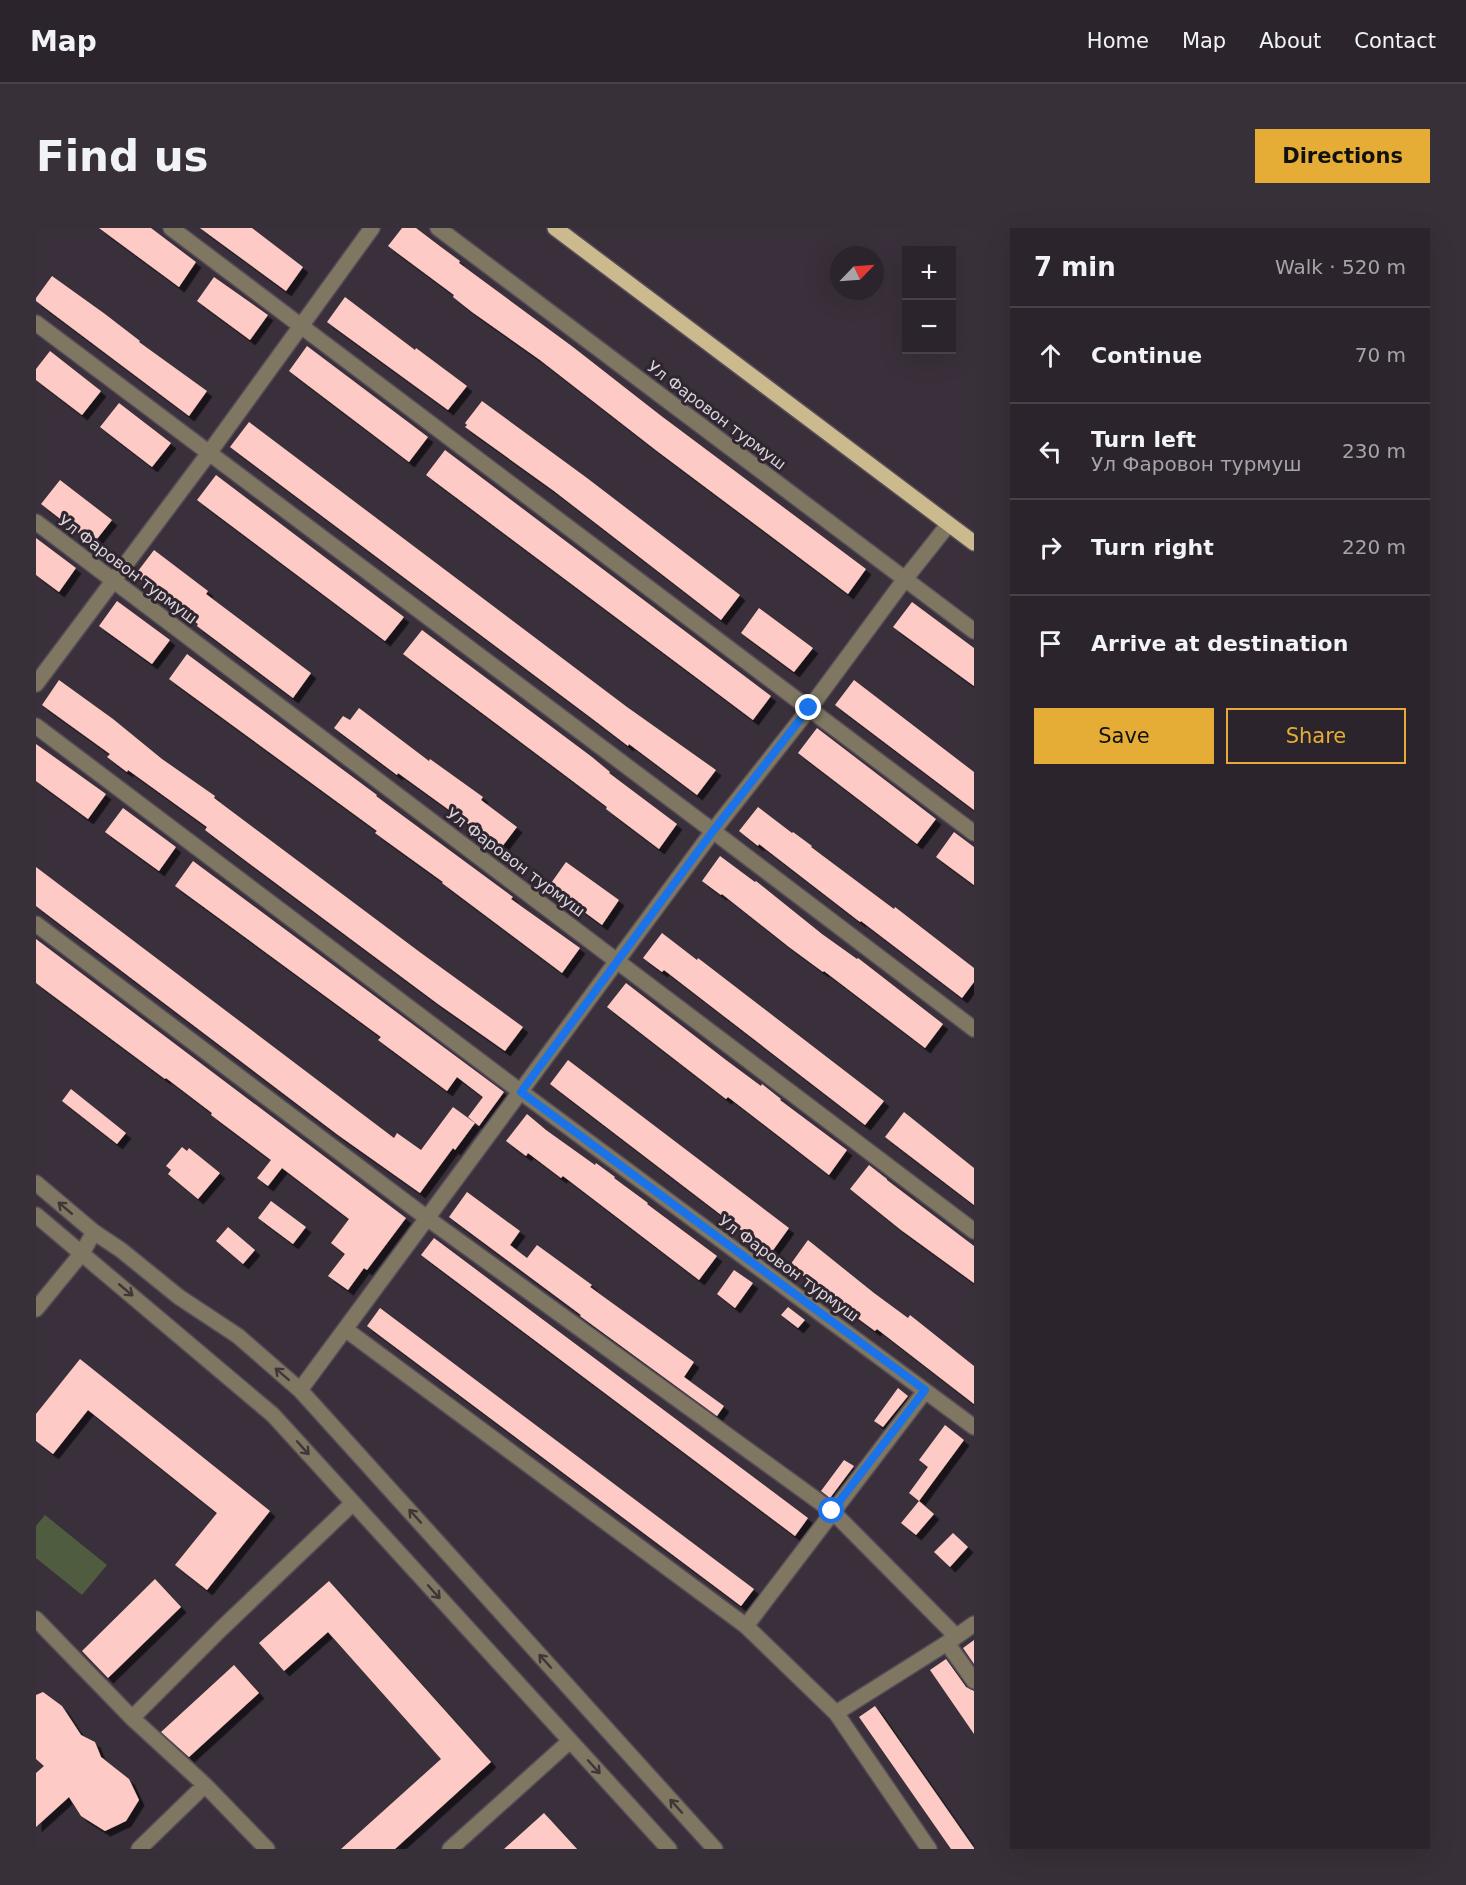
<!DOCTYPE html>
<meta charset="utf-8">
<style>
:root{--surface:#2c242c;--page:#383038;--text:#f1f3f6;--muted:#a6a4a9;--line:#484148;--accent:#e5ad36}
body{margin:0;font-family:"DejaVu Sans",sans-serif;background:var(--page);color:var(--text)}
.controls{position:absolute;right:18px;top:18px;display:grid;overflow:hidden;border-radius:0px;box-shadow:0 6px 24px #0002}
.controls button{width:54px;height:54px;display:grid;place-items:center;padding:0;border:0;border-bottom:2px solid var(--line);background:var(--surface);color:var(--text);font:30px sans-serif}
.compass{position:absolute;left:794px;top:18px;width:54px;height:54px;border-radius:50%;background:var(--surface);box-shadow:0 6px 24px #0002;rotate:65deg}
.stop{position:absolute;width:18px;height:18px;margin:-14px;border:4px solid #1a73e8;border-radius:50%;background:#fff}
.stop.end{background:#1a73e8;border-color:#fff;box-shadow:0 2px 6px #0008}
.list{margin:0;padding:0;list-style:none}
h2{display:flex;justify-content:space-between;align-items:center;height:78px;margin:0;padding:0 24px;font-size:26px}
h2 small{font-size:20px;font-weight:400;color:var(--muted)}
.list li{display:grid;grid-template-columns:39px 1fr auto;gap:18px;align-items:center;box-sizing:border-box;height:96px;padding:0 24px;border-top:2px solid var(--line)}
.list b{display:block;font-size:22px;white-space:nowrap}
.list p{margin:0;font-size:20px;white-space:nowrap;color:var(--muted)}
.list em{font-size:20px;font-style:normal;color:var(--muted)}
.actions{display:flex;gap:12px;padding:18px 24px}
.actions a{flex:1;padding:14px 0;border:2px solid var(--accent);border-radius:0px;text-align:center;font-size:21px;color:var(--accent)}
.actions .main{background:var(--accent);color:#111}
.icon{flex:none;width:33px;height:33px;fill:none;stroke:currentColor;stroke-width:2;stroke-linecap:round;stroke-linejoin:round}
.map{position:relative;flex:none;width:938px;height:1621px;overflow:hidden;border-radius:0px}
header{display:flex;align-items:center;gap:36px;box-sizing:border-box;height:84px;padding:0 30px;background:var(--surface);border-bottom:2px solid var(--line)}
header strong{font-size:28px}
nav{display:flex;gap:33px;margin-inline-start:auto;font-size:21px}
.intro{display:flex;align-items:center;justify-content:space-between;box-sizing:border-box;height:144px;padding:0 36px}
h1{margin:0;font-size:42px}
.button{padding:15px 27px;border-radius:0px;background:var(--accent);color:#111;font-size:21px;font-weight:700}
main{display:flex;gap:36px;padding:0 36px}
aside{flex:1;background:var(--surface);border-radius:0px;box-shadow:0 6px 24px #0002}
.map>svg:first-child{display:block}
</style>
<header>
<strong>Map</strong>
<nav><a>Home</a><a>Map</a><a>About</a><a>Contact</a></nav>
</header>
<div class="intro"><h1>Find us</h1><a class="button">Directions</a></div>
<main>
<div class="map">
<svg width="938" height="1621" viewBox="0 0 938 1621">
<defs>
<filter id="shadow"><feDropShadow dx="5.5" dy="5.5" stdDeviation="0" flood-color="#0009"/></filter>
</defs>
<rect width="100%" height="100%" fill="#3a303b"/>
<path fill="#505c40" d="M9 1287 71 1337 46 1367 0 1330V1298Z"/>
<path fill="#fdcac6" filter="url(#shadow)" d="M63 0H115L160 34 143 59Z
M164 0H216L267 39 250 63Z
M366 0H380L405 19 424 33 423 35 537 119 624 187 830 341 812 366 621 223 504 132 436 84 417 69 418 67 352 18Z
M16 48 69 86 104 113 103 114 171 163 153 188 0 73V70Z
M178 49 232 87 214 112 161 73Z
M309 69 379 122 380 120 431 158 412 182 291 94Z
M271 118 392 209 373 234 253 143Z
M14 123 65 163 46 187 0 152V141Z
M446 173 551 250 704 367 685 392 518 263 429 199 431 197 429 195Z
M83 175 135 215 116 239 64 199Z
M213 194 591 479 680 542 661 567 593 516 592 518 558 492 194 219Z
M409 222 735 468 717 492 390 247Z
M180 247 368 389 349 413 161 272Z
M24 252 76 292 57 316 5 276Z
M0 310 40 340 23 364 0 347Z
M118 322 172 363 170 366 275 445 257 470 161 398 162 396 99 347Z
M81 373 134 412 116 436 63 398Z
M876 374 938 420V458L857 399Z
M723 380 777 420 758 444 705 405Z
M386 402 556 529 574 544 573 545 641 596 623 621 570 581 571 579 522 542 367 426Z
M151 426 341 567 340 568 477 669 475 671 544 720 526 745 406 655 407 654 339 605 341 603 133 451Z
M23 452 77 491 126 531 179 568 178 570 385 725 487 799 469 823 402 776 202 627 169 602 171 599 92 542 91 544 71 529 74 526 6 477Z
M818 452 938 544V582L799 477Z
M323 480 393 533 394 531 447 569 445 572 481 599 462 624 436 604 438 600 362 545 361 547 298 500 307 488 314 492Z
M781 500 900 591 881 616 762 525Z
M0 516 70 566 52 591 0 553Z
M722 579 756 605 757 604 776 618 775 619 858 681 859 679 938 740V754L926 770 825 693 824 694 723 616 722 618 703 603Z
M87 580 140 619 123 643 69 604Z
M918 604 938 619V657L900 629Z
M684 628 719 654 720 653 786 706 821 731 822 730 907 796 889 820 788 743 787 744 753 719 686 666 685 667 666 653Z
M157 633 468 864 443 898 432 889 447 869 421 849 411 863 342 812 345 809 139 658Z
M530 634 583 672 566 697 513 658Z
M0 639 358 910 361 905 385 922 417 879 439 895 419 922 417 920 384 965 302 907 0 678Z
M626 705 661 732 662 730 848 873 829 897 628 742 626 744 607 730Z
M0 711 370 990 331 1042 328 1040 312 1062 292 1048 309 1026 295 1015 313 991 246 940 232 958 221 950 235 932 175 887 176 885 130 850 129 851 0 755Z
M590 755 690 832 725 858 726 856 745 871 744 872 811 922 793 947 692 869 690 871 571 779Z
M532 832 753 1000 735 1025 514 856Z
M35 861 90 905 81 916 26 873Z
M868 884 938 940V977L849 909Z
M491 886 510 902 559 937 560 935 579 949 578 950 612 975 611 976 681 1028 663 1052 527 948 525 950 492 925 490 928 470 913Z
M146 919 151 923 153 920 184 945 162 971 132 946 135 942 130 938Z
M833 937 851 951V952L938 1018V1055L865 1002 814 961Z
M431 964 484 1003 474 1017 491 1030 501 1017 556 1057 554 1059 658 1134 648 1149 688 1178 681 1188 544 1088 545 1087 413 989Z
M235 973 270 999 257 1016 222 990Z
M192 999 219 1022 207 1036 180 1013Z
M398 1010 772 1290 759 1308 385 1027Z
M772 1012 838 1065 872 1090 874 1087 938 1138V1176L841 1101 839 1103 805 1078 754 1037Z
M698 1042 717 1055 699 1080 681 1066Z
M752 1079 769 1092 762 1100 745 1087Z
M344 1080 718 1361 705 1378 331 1098Z
M44 1131 234 1283 171 1362 139 1337 181 1285 52 1182 17 1226 0 1213V1186Z
M862 1160 872 1168 847 1199 838 1193Z
M909 1197 928 1212 883 1273 873 1265 892 1239 883 1232Z
M808 1232 818 1238 794 1270 785 1263Z
M883 1273 898 1286 880 1307 865 1295Z
M917 1305 932 1319 914 1339 898 1324Z
M119 1351 145 1379 72 1450 46 1423Z
M293 1353 455 1534 359 1621H305L405 1531 292 1404 248 1443 223 1415Z
M938 1412V1436L927 1420Z
M910 1431 930 1459 938 1463V1506L894 1442Z
M198 1437 223 1465 153 1529 125 1504Z
M7 1464 26 1478 45 1507 59 1514 65 1529 93 1551 103 1572 90 1593 69 1603 45 1588 33 1569 0 1599V1545L8 1538 0 1531V1467Z
M839 1478 938 1620V1621H915L823 1489Z
M508 1585 541 1621H468Z"/>
<g fill="none" stroke-linecap="round" stroke-linejoin="round">
<defs>
<path id="minor" d="M135 0 938 605
M402 0 938 403
M0 95 677 603 938 801
M0 294 938 1003
M0 456 173 225 336 0
M0 498 485 864 938 1199
M0 696 391 990 796 1283 920 1408
M0 955 58 1004
M0 987 237 1187 633 1621
M0 1081 46 1025 58 1004 85 1022 143 1069 202 1108 264 1162 679 1621
M309 1101 710 1398 800 1485 893 1621
M264 1162 677 603 773 481 869 351 912 297
M0 1391 96 1490 169 1557
M710 1398 889 1163
M911 1415 938 1453
M800 1485 911 1415 938 1396
M96 1490 185 1401 317 1275
M103 1621 169 1557 231 1621
M414 1621 534 1513"/>
<path id="major" d="M519 0 938 315"/>
</defs>
<use href="#minor" stroke="#574d58" stroke-width="18"/>
<use href="#major" stroke="#574d58" stroke-width="18"/>
<use href="#minor" stroke="#7f7762" stroke-width="15"/>
<use href="#major" stroke="#caba8d" stroke-width="15"/>
</g>
<defs><path id="oneway-shaft" d="M-6 0H5M1.5-3L5.5 0L1.5 3" fill="none" stroke-width="1.6" stroke-linecap="round" stroke-linejoin="round" transform="scale(1.5)"/></defs>
<g stroke="#3f363a">
<use href="#oneway-shaft" transform="translate(29 980) rotate(-140)"/>
<use href="#oneway-shaft" transform="translate(90 1062) rotate(40)"/>
<use href="#oneway-shaft" transform="translate(246 1146) rotate(-139)"/>
<use href="#oneway-shaft" transform="translate(267 1220) rotate(48)"/>
<use href="#oneway-shaft" transform="translate(379 1288) rotate(-132)"/>
<use href="#oneway-shaft" transform="translate(398 1364) rotate(48)"/>
<use href="#oneway-shaft" transform="translate(509 1433) rotate(-132)"/>
<use href="#oneway-shaft" transform="translate(558 1539) rotate(48)"/>
<use href="#oneway-shaft" transform="translate(640 1578) rotate(-132)"/>
</g>
<g fill="none" stroke-linecap="round" stroke-linejoin="round">
<path stroke="#1a73e8" stroke-width="8" d="M773 480 677 603 485 864 889 1162 796 1283"/>
</g>
<g text-anchor="middle" stroke-width="6" stroke-linejoin="round" paint-order="stroke">
<g font-size="16" fill="#d9d3da" stroke="#2f2630">
<text transform="translate(681 187) rotate(37)" y="6">Ул Фаровон турмуш</text>
<text transform="translate(92 341) rotate(37)" y="6">Ул Фаровон турмуш</text>
<text transform="translate(480 634) rotate(37)" y="6">Ул Фаровон турмуш</text>
<text transform="translate(753 1040) rotate(36)" y="6">Ул Фаровон турмуш</text>
</g>
</g>
</svg>
<div class="controls">
<button>+</button>
<button>−</button>
</div>
<svg class="compass" viewBox="-18 -18 36 36"><path d="M0-13l5 13h-10z" fill="#e53935"/><path d="M0 13l5-13h-10z" fill="#a6a4a9"/></svg>
<div class="stop" style="left:796px;top:1283px"></div>
<div class="stop end" style="left:773px;top:480px"></div>
</div>
<aside>
<h2>7 min<small>Walk · 520 m</small></h2>
<ul class="list">
<li><svg class="icon" aria-label="ahead" viewBox="0 0 24 24"><path d="M12 20V5M6 11l6-6 6 6"/></svg><div><b>Continue</b></div><em>70 m</em></li>
<li><svg class="icon" aria-label="left" viewBox="0 0 24 24"><path d="M17 20v-9H6M10 6l-5 5 5 5"/></svg><div><b>Turn left</b><p>Ул Фаровон турмуш</p></div><em>230 m</em></li>
<li><svg class="icon" aria-label="right" viewBox="0 0 24 24"><path d="M7 20v-9h11M14 6l5 5-5 5"/></svg><div><b>Turn right</b></div><em>220 m</em></li>
<li><svg class="icon" aria-label="arrive" viewBox="0 0 24 24"><path d="M6 21V4h12l-3 4 3 4H6"/></svg><div><b>Arrive at destination</b></div></li>
</ul>
<div class="actions"><a class="main">Save</a><a>Share</a></div>
</aside>
</main>
